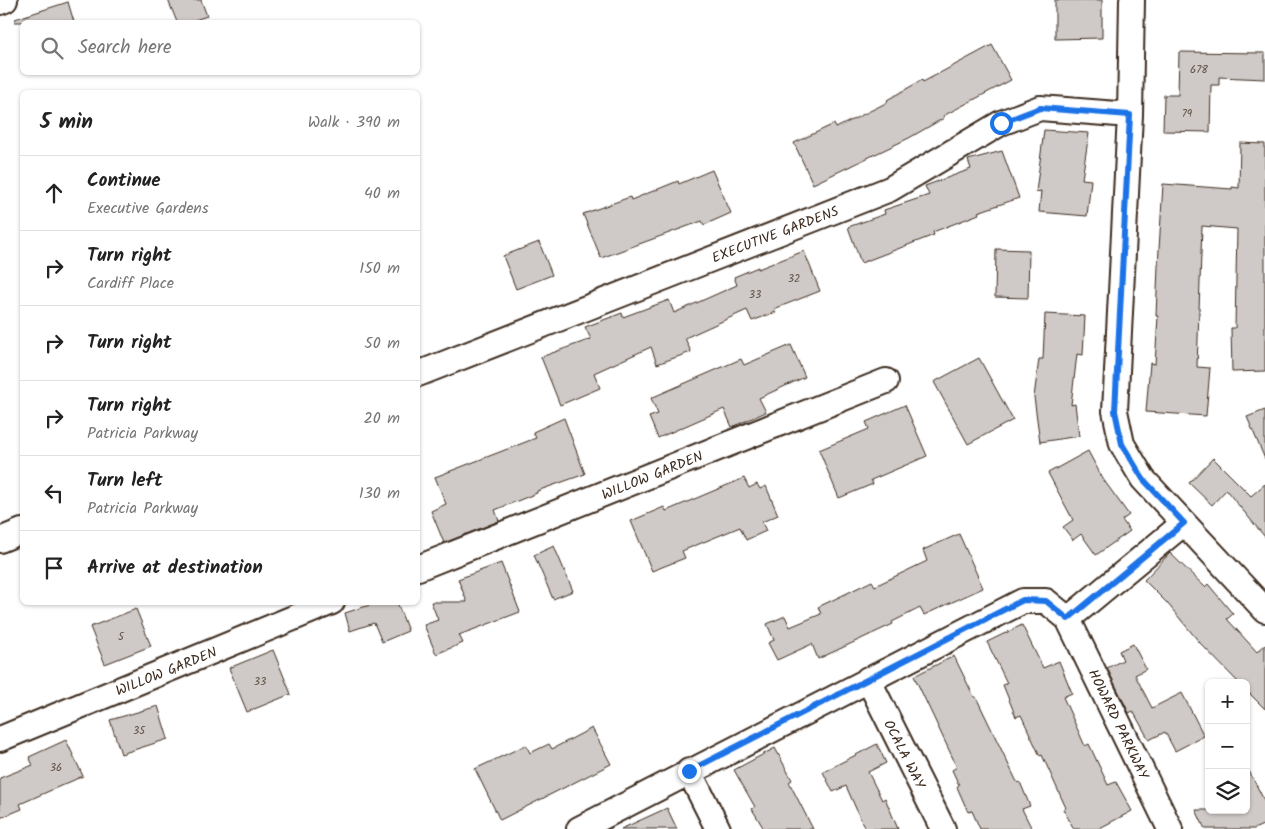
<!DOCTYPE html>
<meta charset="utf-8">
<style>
:root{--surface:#fff;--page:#f6f6f6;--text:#222;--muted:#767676;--line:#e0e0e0}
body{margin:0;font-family:Kalam,sans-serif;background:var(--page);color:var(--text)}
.controls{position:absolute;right:15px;bottom:15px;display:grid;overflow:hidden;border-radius:8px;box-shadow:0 1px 4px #0004}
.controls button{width:45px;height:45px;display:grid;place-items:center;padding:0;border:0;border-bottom:1px solid var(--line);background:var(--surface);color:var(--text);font:25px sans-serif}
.stop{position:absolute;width:15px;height:15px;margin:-11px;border:4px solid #1a73e8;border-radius:50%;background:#fff}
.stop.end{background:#1a73e8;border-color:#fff;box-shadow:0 1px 5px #0008}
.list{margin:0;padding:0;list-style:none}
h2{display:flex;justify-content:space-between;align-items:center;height:65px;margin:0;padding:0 20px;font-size:21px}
h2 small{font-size:16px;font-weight:400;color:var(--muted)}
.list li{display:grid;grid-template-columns:32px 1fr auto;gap:15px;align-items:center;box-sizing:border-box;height:75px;padding:0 20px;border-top:1px solid var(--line)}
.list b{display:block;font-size:19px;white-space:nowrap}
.list p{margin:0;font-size:16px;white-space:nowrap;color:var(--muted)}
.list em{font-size:16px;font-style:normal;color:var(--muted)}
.icon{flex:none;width:28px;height:28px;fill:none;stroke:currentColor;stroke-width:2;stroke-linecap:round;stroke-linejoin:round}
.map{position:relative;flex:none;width:1265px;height:829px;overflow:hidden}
.search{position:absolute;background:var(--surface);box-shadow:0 1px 4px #0004;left:20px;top:20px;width:400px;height:55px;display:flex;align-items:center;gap:12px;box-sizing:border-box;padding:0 18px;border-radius:8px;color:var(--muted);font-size:19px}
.panel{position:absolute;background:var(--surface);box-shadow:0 1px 4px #0004;left:20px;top:90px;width:400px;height:515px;border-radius:8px}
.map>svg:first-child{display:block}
</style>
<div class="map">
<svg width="1265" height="829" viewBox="0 0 1265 829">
<rect width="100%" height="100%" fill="#fff"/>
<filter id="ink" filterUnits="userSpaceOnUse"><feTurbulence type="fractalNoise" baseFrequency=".02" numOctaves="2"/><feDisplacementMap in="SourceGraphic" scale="10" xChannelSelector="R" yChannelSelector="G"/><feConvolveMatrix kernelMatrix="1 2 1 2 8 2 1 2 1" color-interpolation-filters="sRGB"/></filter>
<g filter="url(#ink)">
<path fill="#cfcac7" stroke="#3b2a1e" d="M168 0H201L207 16 189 22H177Z
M1055 0H1102V38L1055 39Z
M68 2 74 22H15V19Z
M992 45 1011 80 943 116 944 118 909 138 813 184 794 143 834 124 836 128 888 102 887 100 922 80 923 82Z
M1179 52 1265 53V79L1219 77V85H1211L1210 132 1163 131 1164 95H1178Z
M1044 130 1089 133 1082 179 1091 180 1087 216 1039 212 1041 191 1036 192Z
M1240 143 1265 144V371L1232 372 1231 328H1235L1237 229 1202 226 1197 367 1210 368 1206 416 1146 412 1150 363 1155 364 1158 316H1156L1158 266 1163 184 1232 189V187L1239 188Z
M1002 151 1019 198 978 212 979 214 933 232 934 235 861 263 848 227 885 214 884 210 929 195 925 186 971 169 968 160Z
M712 170 731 213 704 225 702 221 601 258 583 214 630 197 631 200 678 181 679 184Z
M539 242 552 275 516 289 503 256Z
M996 249 1029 250 1028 298 995 297Z
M804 251 820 291 774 309 776 312 752 321 747 310 685 338 691 352 657 364 651 347 594 373 600 388 560 405 541 357 591 339 585 327 622 313 623 317 669 300 674 313 737 285 734 277 758 267V269Z
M1045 314 1085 316 1083 355 1077 354 1071 405 1075 404 1079 436 1040 442 1034 397 1039 359H1043Z
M791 345 805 377 759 398 766 412 732 427 724 409 658 438 649 417 658 414 651 398 741 359 744 365Z
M979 358 1013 420 968 444 934 382Z
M905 405 927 456 871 480 873 484 839 498 819 450 869 429 866 422Z
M1265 410V459L1247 417Z
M564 418 585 474 537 491V493L495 510 499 521 444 543 431 511 446 504 435 477 536 438 533 432Z
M1088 451 1103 479 1129 515 1122 520 1130 531 1096 555 1081 534 1073 540 1063 527 1073 520 1048 473Z
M1213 458 1251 496 1265 484V537L1226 490 1212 505 1189 483Z
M744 478 749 488 757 484 760 489 766 486 778 515 762 522 766 531 746 540 740 527 682 551 685 558 652 571 631 521 664 507 666 511Z
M959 534 983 588 924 615 920 608 892 622 893 624 818 659 812 644 777 660 768 643 774 640 767 624 785 616 790 627 821 614 818 607 839 597 872 581 875 586 927 561 923 550Z
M554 546 573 591 553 599 534 555Z
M1170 553 1205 587 1208 584 1233 614 1227 619 1257 652 1265 645V709L1246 690V683H1239L1200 643 1167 603 1144 580Z
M501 563 520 612 459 635 463 643 436 654 424 625 438 620 431 602H467L458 579Z
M379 602H397L408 631 382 642 374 623 350 631 345 613Z
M136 609 151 646 105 664 90 627Z
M1022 625 1043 668 1059 661 1072 693 1063 697 1085 746 1089 744 1108 785 1116 782 1132 811 1098 829H1074L1063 809 1066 808 1042 755 1040 756 1021 715 1016 717 1003 685 1007 683 987 642Z
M1133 644 1146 669 1135 675 1152 708 1182 693 1204 736 1175 751 1165 732 1149 740 1133 711 1129 713 1107 668 1123 660 1119 651Z
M273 650 291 694 247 712 229 668Z
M954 656 974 697H976L1016 780 1018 783 1020 782 1030 806 1022 809 1032 829H980L972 811 968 812 957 787 959 785 952 770 957 767 914 676Z
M158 706 168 739 121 754 110 720Z
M592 728 611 764 500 820 475 769 526 745 530 753 549 744 552 749Z
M66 740 83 776 20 804 22 809 0 818V778L33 765 29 757Z
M877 744 886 763 868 772 882 800 885 798 898 829H865L846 786 833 792 823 772Z
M775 748 792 780 789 782 813 829H764L752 809 755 807 734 770Z
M1246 765 1265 802V824L1254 829H1205L1196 810H1246Z
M667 808 677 829H621Z"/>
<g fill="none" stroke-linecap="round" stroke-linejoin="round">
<defs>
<path id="street" d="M1132 0 1130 115 1115 411 1122 444 1143 479 1265 610
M0 2 5 0
M418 374 890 189 1001 123 1040 108 1130 115
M0 540 22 531
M418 568 886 381
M1068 619 1184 523
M868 679 943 829
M0 739 332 602
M689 771 718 829
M579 829 1023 601H1046L1068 619 1170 829"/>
</defs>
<use href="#street" stroke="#3b2a1e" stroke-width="28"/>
<use href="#street" stroke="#fff" stroke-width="24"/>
</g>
</g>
<g fill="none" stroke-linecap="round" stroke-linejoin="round" filter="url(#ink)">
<path stroke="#1a73e8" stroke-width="6" d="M689 771 1023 600 1046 601 1068 619 1184 523 1143 479 1122 444 1115 411 1130 115 1040 108 1001 123"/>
</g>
<g text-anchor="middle" stroke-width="4.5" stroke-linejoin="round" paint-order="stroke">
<g font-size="11" fill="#605248">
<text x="1199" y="73">678</text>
<text x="1187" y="117">79</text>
<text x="794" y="282">32</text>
<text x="755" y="298">33</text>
<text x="121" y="640">5</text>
<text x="260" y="685">33</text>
<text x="139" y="734">35</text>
<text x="56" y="771">36</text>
</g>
<g font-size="14" fill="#3b2a1e" stroke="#fff">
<text transform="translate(775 234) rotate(-21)" y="5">EXECUTIVE GARDENS</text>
<text transform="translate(652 475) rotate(-22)" y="5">WILLOW GARDEN</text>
<text transform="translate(166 671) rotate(-22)" y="5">WILLOW GARDEN</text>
<text transform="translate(1119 724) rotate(64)" y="5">HOWARD PARKWAY</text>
<text transform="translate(905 754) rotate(63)" y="5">OCALA WAY</text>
</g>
</g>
</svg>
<div class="controls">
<button>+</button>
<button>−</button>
<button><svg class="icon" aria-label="layers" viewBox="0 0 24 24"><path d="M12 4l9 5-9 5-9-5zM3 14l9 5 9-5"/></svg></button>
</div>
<div class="stop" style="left:1001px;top:123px"></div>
<div class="stop end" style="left:689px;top:771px"></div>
<div class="search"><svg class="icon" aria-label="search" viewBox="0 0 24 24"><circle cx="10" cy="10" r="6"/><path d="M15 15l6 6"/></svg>Search here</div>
<section class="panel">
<h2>5 min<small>Walk · 390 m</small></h2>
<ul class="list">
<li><svg class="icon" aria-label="ahead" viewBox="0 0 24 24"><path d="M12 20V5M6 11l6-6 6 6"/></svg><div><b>Continue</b><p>Executive Gardens</p></div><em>40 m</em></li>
<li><svg class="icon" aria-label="right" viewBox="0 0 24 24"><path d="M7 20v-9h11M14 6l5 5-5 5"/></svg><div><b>Turn right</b><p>Cardiff Place</p></div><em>150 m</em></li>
<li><svg class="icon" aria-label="right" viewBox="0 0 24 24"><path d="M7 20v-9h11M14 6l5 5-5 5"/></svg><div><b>Turn right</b></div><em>50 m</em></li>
<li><svg class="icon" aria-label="right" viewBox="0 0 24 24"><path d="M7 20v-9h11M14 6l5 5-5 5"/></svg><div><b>Turn right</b><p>Patricia Parkway</p></div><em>20 m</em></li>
<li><svg class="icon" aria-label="left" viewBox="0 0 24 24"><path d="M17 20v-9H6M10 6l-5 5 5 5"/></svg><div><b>Turn left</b><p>Patricia Parkway</p></div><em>130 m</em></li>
<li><svg class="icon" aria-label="arrive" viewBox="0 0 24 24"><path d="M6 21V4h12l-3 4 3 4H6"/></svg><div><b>Arrive at destination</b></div></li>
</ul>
</section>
</div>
